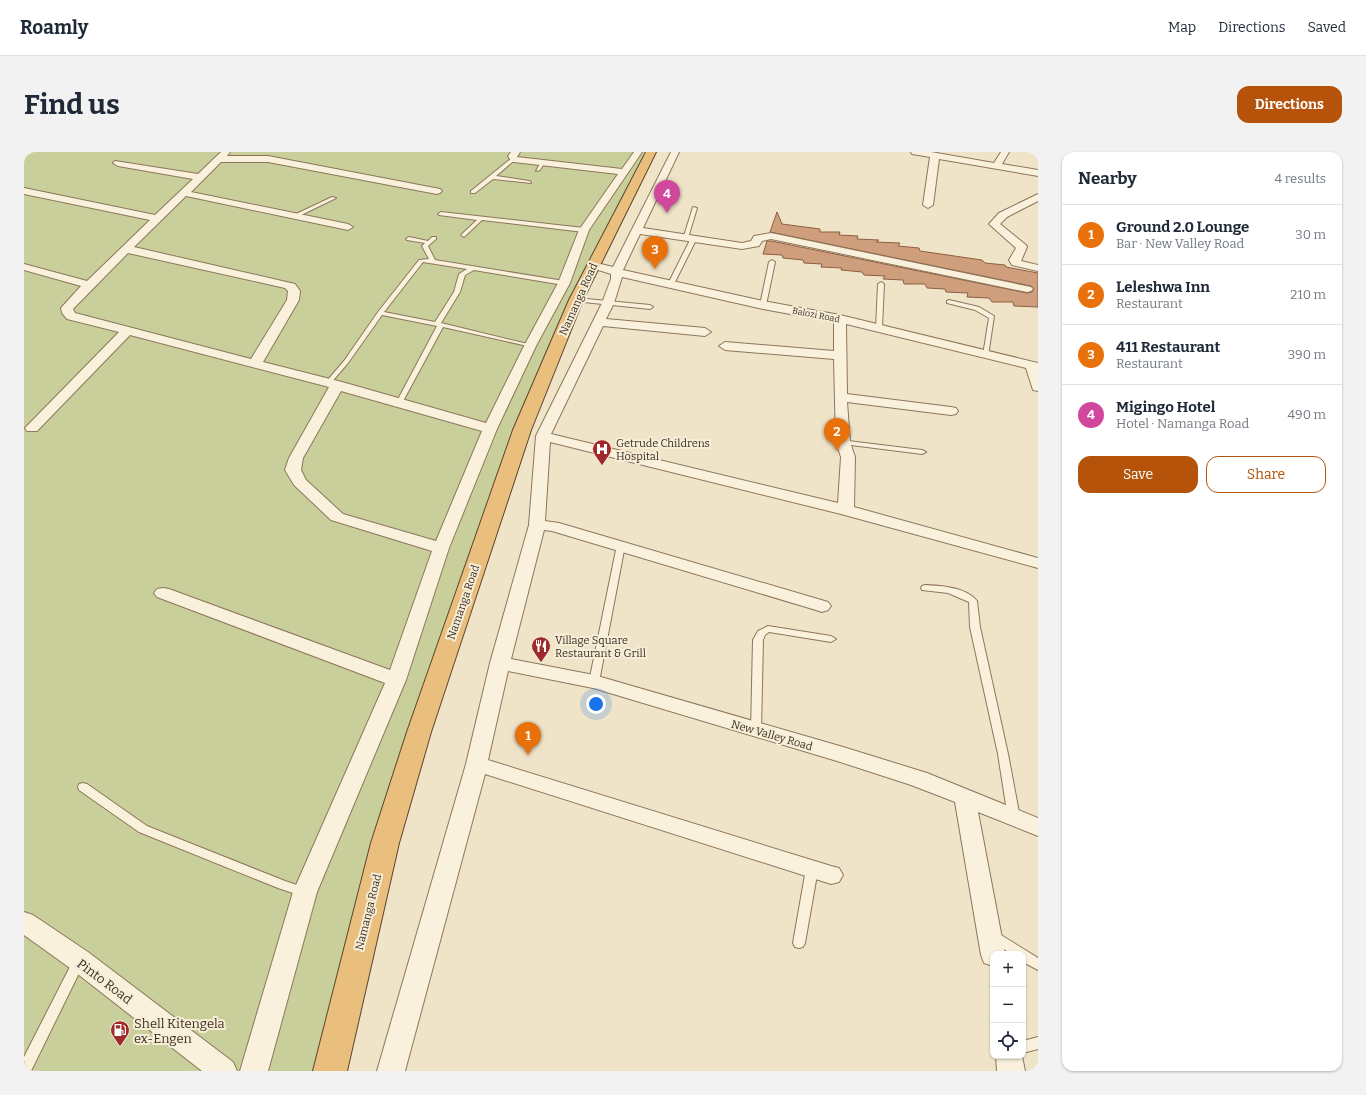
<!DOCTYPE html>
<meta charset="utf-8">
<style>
:root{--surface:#fff;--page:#f2f2f3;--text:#1f2937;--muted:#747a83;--line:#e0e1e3;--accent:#b45309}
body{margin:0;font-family:Bitter,serif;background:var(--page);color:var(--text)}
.controls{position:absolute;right:12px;bottom:12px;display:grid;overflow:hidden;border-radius:8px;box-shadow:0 1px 3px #0004}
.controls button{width:36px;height:36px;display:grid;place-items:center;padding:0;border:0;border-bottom:1px solid var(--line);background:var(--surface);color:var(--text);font:20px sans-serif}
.you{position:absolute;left:572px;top:552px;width:14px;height:14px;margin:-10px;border:3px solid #fff;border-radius:50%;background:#1a73e8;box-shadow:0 0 0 6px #1a73e833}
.badge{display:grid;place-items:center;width:26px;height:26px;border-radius:50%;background:var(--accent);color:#fff;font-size:13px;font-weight:700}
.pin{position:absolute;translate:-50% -33px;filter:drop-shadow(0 1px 2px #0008)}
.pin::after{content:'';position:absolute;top:21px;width:14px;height:12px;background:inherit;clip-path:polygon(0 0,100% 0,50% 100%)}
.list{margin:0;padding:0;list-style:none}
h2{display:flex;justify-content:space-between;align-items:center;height:52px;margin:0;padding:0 16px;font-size:17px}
h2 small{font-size:13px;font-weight:400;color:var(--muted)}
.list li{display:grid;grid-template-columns:26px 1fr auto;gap:12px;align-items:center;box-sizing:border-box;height:60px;padding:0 16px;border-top:1px solid var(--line)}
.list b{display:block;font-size:15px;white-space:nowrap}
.list p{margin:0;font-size:13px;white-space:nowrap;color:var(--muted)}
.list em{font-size:13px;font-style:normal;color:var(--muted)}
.actions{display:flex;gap:8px;padding:12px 16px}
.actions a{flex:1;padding:9px 0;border:1px solid var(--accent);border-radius:12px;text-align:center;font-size:14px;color:var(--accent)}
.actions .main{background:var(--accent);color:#fff}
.icon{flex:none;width:22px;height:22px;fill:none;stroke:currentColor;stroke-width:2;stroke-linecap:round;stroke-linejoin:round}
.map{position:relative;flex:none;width:1014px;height:919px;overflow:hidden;border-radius:12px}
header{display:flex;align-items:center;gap:24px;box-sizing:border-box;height:56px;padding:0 20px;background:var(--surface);border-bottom:1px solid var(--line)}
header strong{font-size:19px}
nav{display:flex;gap:22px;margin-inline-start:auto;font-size:14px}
.intro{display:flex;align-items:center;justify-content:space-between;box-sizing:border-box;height:96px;padding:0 24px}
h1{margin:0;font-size:28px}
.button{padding:10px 18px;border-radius:12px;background:var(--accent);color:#fff;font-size:14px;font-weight:700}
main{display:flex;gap:24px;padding:0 24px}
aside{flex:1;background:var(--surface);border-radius:12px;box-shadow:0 1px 3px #0004}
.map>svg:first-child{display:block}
</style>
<header>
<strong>Roamly</strong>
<nav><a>Map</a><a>Directions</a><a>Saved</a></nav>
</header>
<div class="intro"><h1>Find us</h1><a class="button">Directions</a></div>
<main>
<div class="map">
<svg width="1014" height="919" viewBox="0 0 1014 919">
<rect width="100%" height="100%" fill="#f0e4c8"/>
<path fill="#c9cf9b" d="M0 0H624L494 274 306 919H0Z"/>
<path fill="#cf9f7d" stroke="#8d5f41" d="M753 60 758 72 796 77V80H816L815 83 834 84 833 87 855 88 852 90 876 91 874 94 895 96 896 99 958 108 961 111 981 113 982 115 1014 121V155L990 154 989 150H968L965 146 943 145 944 141 922 140 921 137 903 136 901 132H880L879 128 859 127 861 124 840 123 838 120 817 118 818 116 797 115 798 112 780 111 779 108 759 106 758 103 739 102 743 89H747L1003 141 1008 140 1010 137 1007 134 746 80Z"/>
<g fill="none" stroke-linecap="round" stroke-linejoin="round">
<defs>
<path id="service" d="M488 6 492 7 472 24 505 29 507 30V31L469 27 451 41H447V39Z
M519 9 521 10 516 18 512 19 517 10Z
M308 45 312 46 273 65 268 64Z
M669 55 673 56 664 86 659 87Z
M417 60 560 76 563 78 560 80 458 68 440 85 437 83 438 82 453 68 415 63 414 62Z
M385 85 404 89 408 85H412V87L404 94 411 108 540 129 543 131 540 133 450 118 441 123 436 140 417 171 508 193V195L419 175 378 251 375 253 372 251 413 174 358 163 324 211 306 232H302V230L320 209 354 160 395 108 405 107 398 94 401 91 383 88 382 87ZM399 110 443 117 435 122 430 140 411 170 360 160Z
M669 86 672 88 650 132 645 133 644 132 666 88Z
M748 108 751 110 742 153 739 155 736 153 745 110Z
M857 130 860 132 858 176 855 178 852 176 854 132Z
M552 146 626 153 629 155 626 157 550 149 549 148Z
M925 148 955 155 970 164 964 204 959 203 965 166 951 158 923 151V149Z
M816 288 898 298 902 300 898 302 819 292 815 290Z
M597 390 601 393 575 530 573 532H567L565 530 593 393Z
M901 433C918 434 942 435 953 449L956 475 984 602 996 666 994 669 990 670 986 669 984 666 974 602 946 475 945 450 924 441 898 438 897 436 898 434Z
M744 474 807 484 812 487 807 490 745 480 741 483 739 488 737 578 736 581H728L727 578 729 488 734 479Z
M59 631 63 632 123 674 261 729 285 737 287 740 285 743 281 745 254 736 115 680 55 638 54 635 55 632Z
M788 712 792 714 794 717 781 791 779 795 775 796 771 795 769 791 782 717 784 714Z
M969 778 1014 806V818L999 810V802H987L965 787 963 783 965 779Z
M55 804 59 805 61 809 59 813 7 919H0V905L51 805Z
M1014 885V897L999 901V889Z"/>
<path id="minor" d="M197 0H206L203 4H244L416 37 418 39 416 41 413 42 244 10H197L167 40 324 72 329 75 324 78 162 44 110 95 271 132 276 139 275 148 239 210 318 230 462 271 500 194 534 131 555 78 594 22 490 10 487 9 484 4 487 0H496L493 5 598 17 610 0H618L565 78 546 131 512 194 473 277 425 396 382 528 293 740 244 919H216L269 740 361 531 133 445 130 441 133 437 139 436 145 437 366 518 408 399 307 368 270 333 261 318 265 306 305 235 106 183 13 279H3L1 276 95 180 43 167 38 161 37 156 57 134 0 118V112L63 129 126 68 0 42V36L131 63 169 27 94 14 89 11 91 9 174 22ZM104 101 261 136 264 139 263 148 227 207 51 161 49 157ZM317 239 458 279 412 389 319 362 282 328 277 318 279 306Z
M647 0H655L619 76 718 91 727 89 730 84 747 81 1007 135 1009 137 1007 139 1003 140 747 87 738 89 735 94 718 97 616 82 599 118 739 149 816 163 1014 211V239L1009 238 1002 216 822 172 823 242 927 255 932 256 934 259 932 262 927 263 823 250 826 290 831 305 830 355 1014 406V416L817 362 526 290 521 369 535 371 804 450 807 454 804 458 798 460 792 458 528 379 520 378 487 507 570 523 819 595 903 621 1014 666V684L954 660 981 802H969V814L960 811 957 803 931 650 887 633 813 609 569 536 484 519 464 608 807 714 815 716 819 723 815 730 807 732 461 622 381 919H353L442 612 466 511 505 373 512 284 578 151 587 127V122L565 115 563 113 569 110 589 115ZM598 125 739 157 810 170V199L701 190 695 194 701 198 810 207 812 290 817 305 814 351 527 282 579 174 681 184 687 180 681 176 582 167 590 151Z
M887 0H907L970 11 977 0H985L978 12 1014 18V24L915 7 909 53 904 56 899 53 906 5 888 2Z
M1014 42V49L983 65 976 72 1002 93 1003 95 997 109 1014 113V119L988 113 985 108 992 96 965 72 975 61Z
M0 760 9 763 64 800 209 910 213 919H178L46 816 0 783Z
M972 904H998L1001 919H973Z"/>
<path id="trunk" d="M622 0H632L559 148 507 278 407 580 375 691 323 919H289L347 691 383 580 489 278 545 148Z"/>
</defs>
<use href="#service" stroke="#8d765c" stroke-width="2"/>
<use href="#minor" stroke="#8d765c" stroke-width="2"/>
<use href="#trunk" stroke="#5b4430" stroke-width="2"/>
<use href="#service" fill="#faf1dc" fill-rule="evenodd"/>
<use href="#minor" fill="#faf1dc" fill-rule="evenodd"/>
<use href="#trunk" fill="#eabe7c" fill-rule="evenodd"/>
</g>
<defs>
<symbol id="hospital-pin" viewBox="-11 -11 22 30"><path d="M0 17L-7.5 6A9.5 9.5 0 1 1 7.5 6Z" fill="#9e2a2b" stroke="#f7eed8"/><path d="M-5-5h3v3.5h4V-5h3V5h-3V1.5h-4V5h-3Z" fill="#fff"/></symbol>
<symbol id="restaurant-pin" viewBox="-11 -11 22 30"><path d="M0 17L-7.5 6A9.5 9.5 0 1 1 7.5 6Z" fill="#9e2a2b" stroke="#f7eed8"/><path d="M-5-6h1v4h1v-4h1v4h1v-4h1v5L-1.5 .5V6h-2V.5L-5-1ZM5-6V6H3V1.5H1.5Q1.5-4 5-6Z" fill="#fff"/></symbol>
<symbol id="fuel-pin" viewBox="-11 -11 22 30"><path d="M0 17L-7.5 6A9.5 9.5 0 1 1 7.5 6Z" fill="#9e2a2b" stroke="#f7eed8"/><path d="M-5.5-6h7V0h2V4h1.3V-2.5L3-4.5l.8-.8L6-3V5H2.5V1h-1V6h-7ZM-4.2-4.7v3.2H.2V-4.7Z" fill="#fff"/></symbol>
</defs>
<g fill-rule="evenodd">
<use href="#hospital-pin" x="567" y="286" width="22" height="30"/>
<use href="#restaurant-pin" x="506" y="483" width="22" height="30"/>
<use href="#fuel-pin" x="85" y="867" width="22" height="30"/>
</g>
<g text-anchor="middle" stroke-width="4" stroke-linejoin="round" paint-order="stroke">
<g font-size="9" fill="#3d2e20" stroke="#f7eed8">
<text transform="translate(792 163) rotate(11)" y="3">Balozi Road</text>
</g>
<g font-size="11" fill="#3d2e20" stroke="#f7eed8">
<text transform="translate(554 147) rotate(-66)" y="4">Namanga Road</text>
<text transform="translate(439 450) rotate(-71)" y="4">Namanga Road</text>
<text transform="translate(748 583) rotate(16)" y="4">New Valley Road</text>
<text transform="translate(344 760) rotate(-76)" y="4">Namanga Road</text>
</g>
<g font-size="11" fill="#3d2e20" stroke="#f7eed8" text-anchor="start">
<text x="592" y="295">Getrude Childrens<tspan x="592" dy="13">Hospital</tspan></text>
<text x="531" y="492">Village Square<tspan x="531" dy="13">Restaurant &amp; Grill</tspan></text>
</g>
<g font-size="13" fill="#3d2e20" stroke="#f7eed8">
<text transform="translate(81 829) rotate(37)" y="5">Pinto Road</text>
</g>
<g font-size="13" fill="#3d2e20" stroke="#f7eed8" text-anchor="start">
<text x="110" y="876">Shell Kitengela<tspan x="110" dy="15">ex-Engen</tspan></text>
</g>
</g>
</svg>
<div class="controls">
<button>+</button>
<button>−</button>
<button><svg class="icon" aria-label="locate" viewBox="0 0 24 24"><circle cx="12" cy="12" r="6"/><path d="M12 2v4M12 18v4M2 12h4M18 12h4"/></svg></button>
</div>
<div class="you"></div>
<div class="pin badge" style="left:504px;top:603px;background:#e8710a">1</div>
<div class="pin badge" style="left:813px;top:299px;background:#e8710a">2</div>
<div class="pin badge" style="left:631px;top:117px;background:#e8710a">3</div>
<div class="pin badge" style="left:643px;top:61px;background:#d1479c">4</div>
</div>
<aside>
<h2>Nearby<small>4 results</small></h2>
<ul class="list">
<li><span class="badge" style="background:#e8710a">1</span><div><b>Ground 2.0 Lounge</b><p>Bar · New Valley Road</p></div><em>30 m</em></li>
<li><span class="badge" style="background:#e8710a">2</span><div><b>Leleshwa Inn</b><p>Restaurant</p></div><em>210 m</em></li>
<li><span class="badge" style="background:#e8710a">3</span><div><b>411 Restaurant</b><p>Restaurant</p></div><em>390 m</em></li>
<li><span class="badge" style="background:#d1479c">4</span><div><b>Migingo Hotel</b><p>Hotel · Namanga Road</p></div><em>490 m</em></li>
</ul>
<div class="actions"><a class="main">Save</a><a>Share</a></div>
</aside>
</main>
